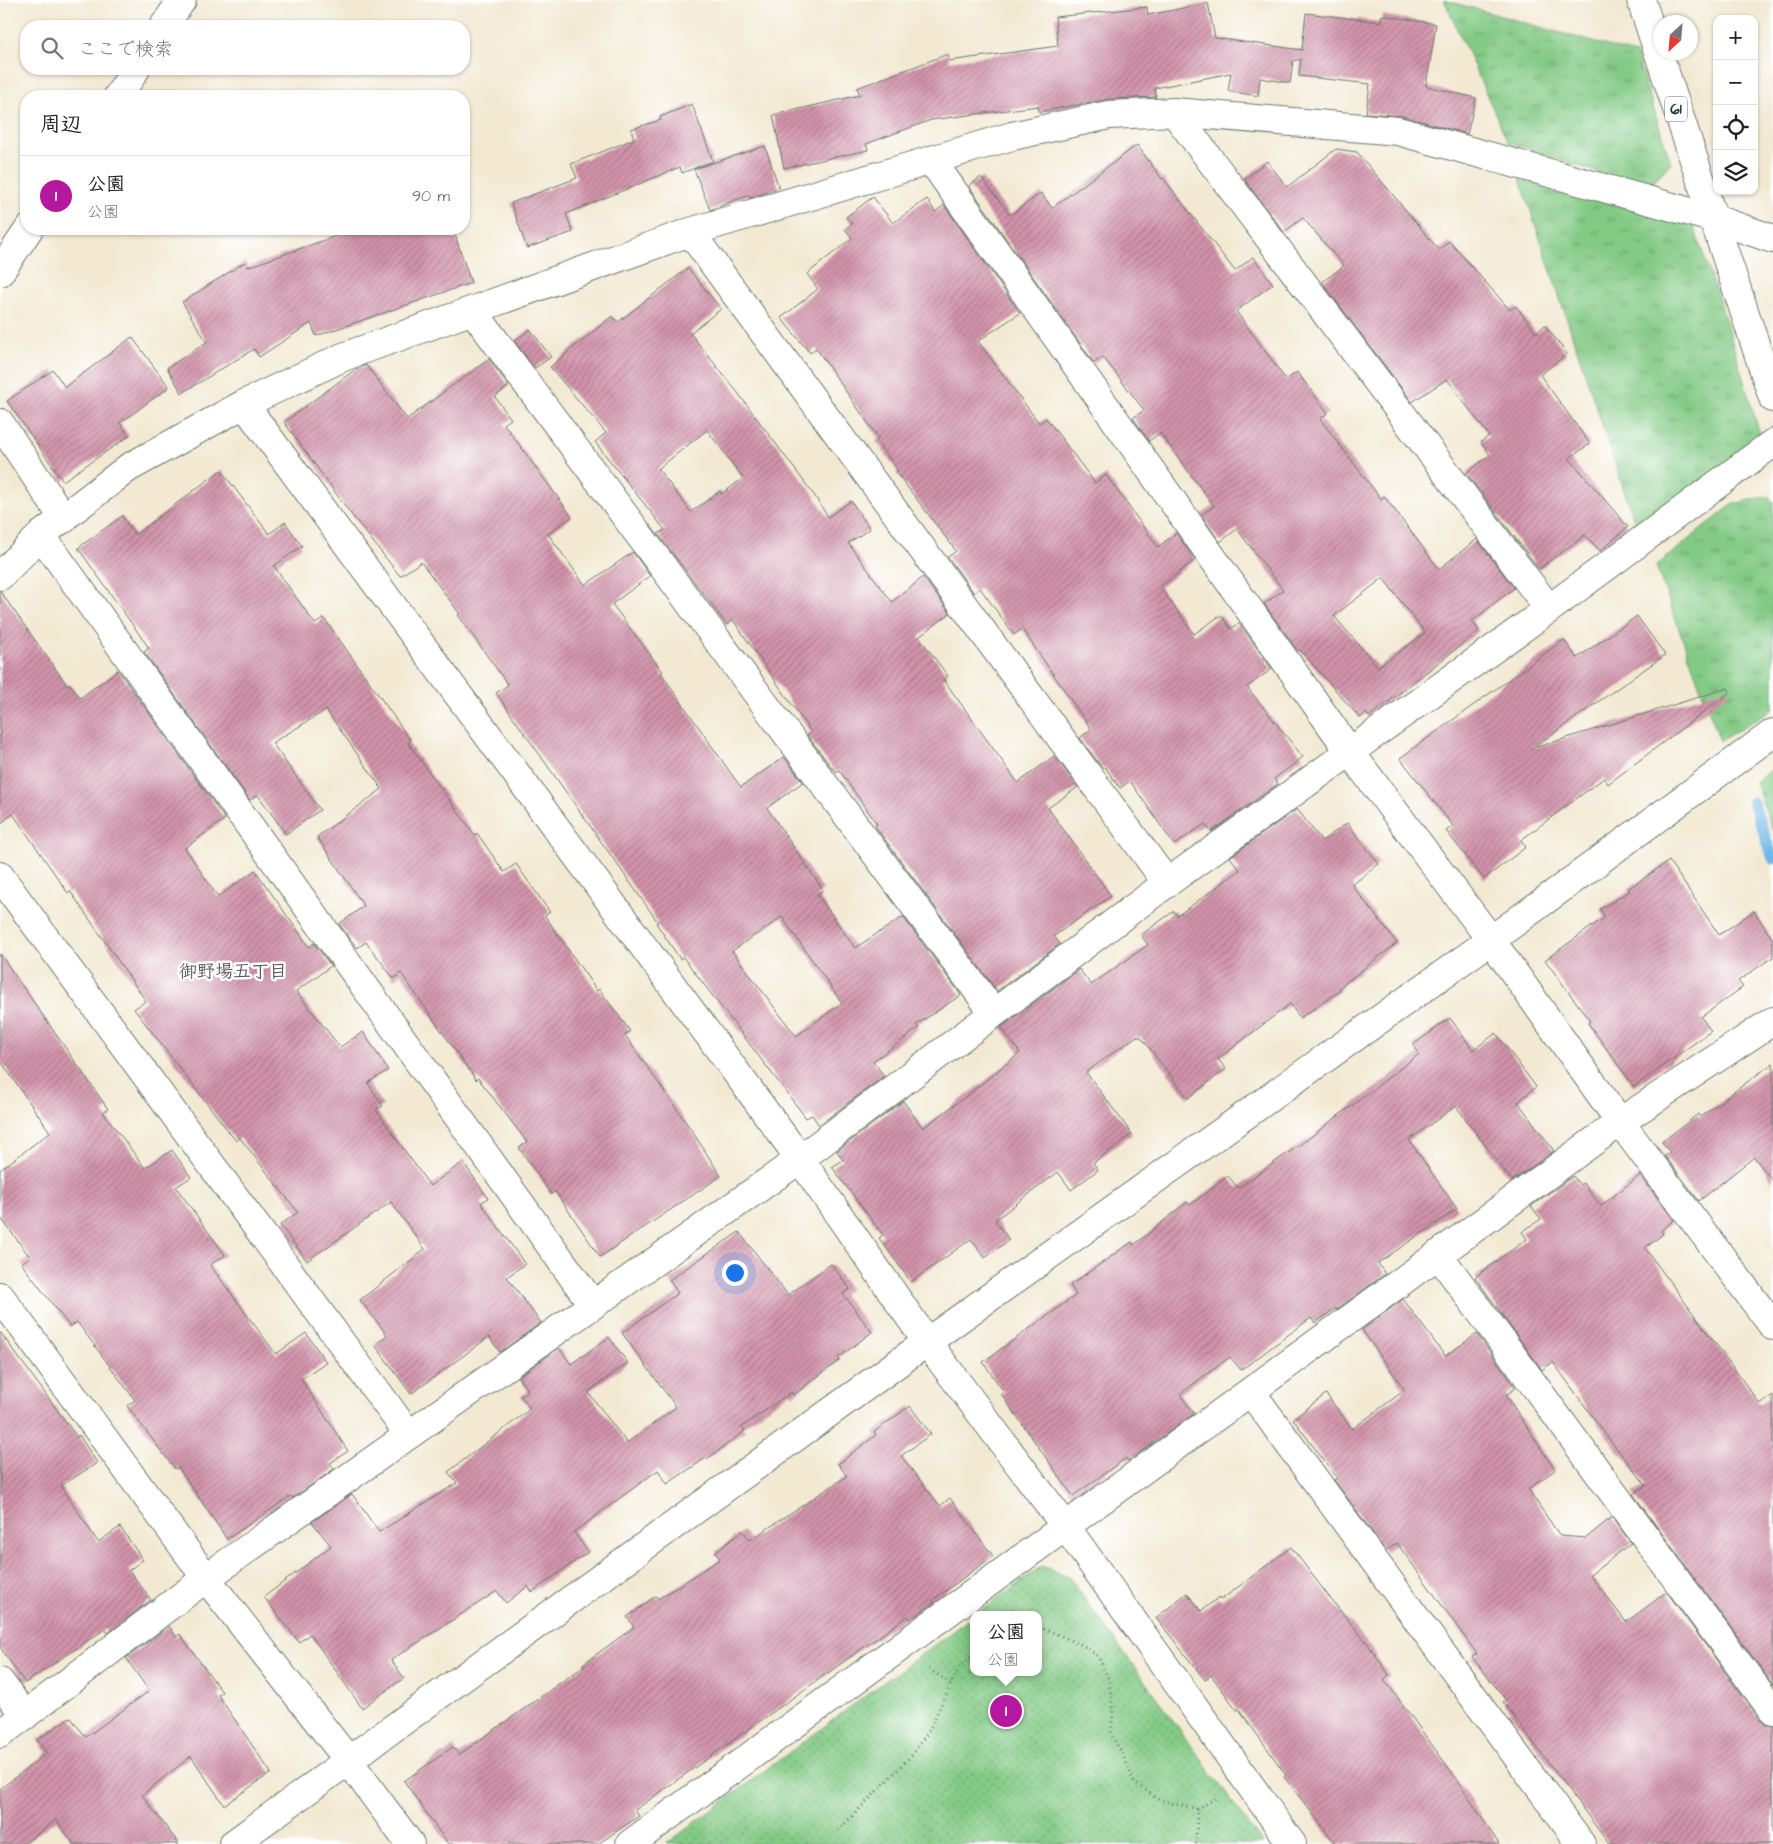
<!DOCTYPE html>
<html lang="ja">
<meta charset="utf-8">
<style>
:root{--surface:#fff;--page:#f6f6f6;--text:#222;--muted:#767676;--line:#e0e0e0;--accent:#b5179e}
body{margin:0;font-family:"Architects Daughter","Klee One",sans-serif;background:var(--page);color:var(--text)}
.controls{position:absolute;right:15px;top:15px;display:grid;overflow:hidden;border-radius:10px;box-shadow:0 1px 4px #0004}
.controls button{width:45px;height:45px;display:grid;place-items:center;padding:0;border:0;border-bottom:1px solid var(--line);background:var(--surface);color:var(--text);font:25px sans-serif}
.compass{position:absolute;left:1653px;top:15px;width:45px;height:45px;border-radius:50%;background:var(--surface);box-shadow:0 1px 4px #0004;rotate:206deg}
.you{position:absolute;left:734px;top:1272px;width:18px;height:18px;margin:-12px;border:4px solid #fff;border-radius:50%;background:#1a73e8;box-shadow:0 0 0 8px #1a73e833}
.badge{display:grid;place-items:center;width:32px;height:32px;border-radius:50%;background:var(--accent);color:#fff;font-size:16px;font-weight:700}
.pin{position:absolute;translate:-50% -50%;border:2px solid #fff;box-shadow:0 1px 5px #0006}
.popup{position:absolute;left:970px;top:1611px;width:72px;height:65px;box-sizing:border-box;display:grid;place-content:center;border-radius:10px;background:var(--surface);filter:drop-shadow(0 1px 4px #0005);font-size:16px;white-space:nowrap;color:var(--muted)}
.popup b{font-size:19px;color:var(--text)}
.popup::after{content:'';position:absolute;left:50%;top:100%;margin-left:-10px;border:10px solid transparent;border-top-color:var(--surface)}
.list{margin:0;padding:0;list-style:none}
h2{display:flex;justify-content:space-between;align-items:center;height:65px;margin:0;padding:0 20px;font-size:21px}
h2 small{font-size:16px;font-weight:400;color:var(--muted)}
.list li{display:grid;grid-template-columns:32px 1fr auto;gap:15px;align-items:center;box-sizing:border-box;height:80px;padding:0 20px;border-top:1px solid var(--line)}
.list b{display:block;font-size:19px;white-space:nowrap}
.list p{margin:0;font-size:16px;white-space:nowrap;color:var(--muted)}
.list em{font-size:16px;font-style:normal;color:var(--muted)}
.icon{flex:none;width:28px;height:28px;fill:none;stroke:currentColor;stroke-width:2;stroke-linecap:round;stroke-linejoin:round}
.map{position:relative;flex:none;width:1773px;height:1844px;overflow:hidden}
.search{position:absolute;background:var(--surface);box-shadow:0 1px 4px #0004;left:20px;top:20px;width:450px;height:55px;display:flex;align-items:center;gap:12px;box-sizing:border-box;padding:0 18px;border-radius:20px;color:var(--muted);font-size:19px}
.panel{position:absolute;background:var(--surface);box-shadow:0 1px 4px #0004;left:20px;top:90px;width:450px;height:145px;border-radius:20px}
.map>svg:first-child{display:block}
</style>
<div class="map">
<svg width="1773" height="1844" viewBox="0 0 1773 1844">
<defs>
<pattern id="grass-tufts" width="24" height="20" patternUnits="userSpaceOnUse" patternTransform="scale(1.25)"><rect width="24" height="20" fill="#83ca85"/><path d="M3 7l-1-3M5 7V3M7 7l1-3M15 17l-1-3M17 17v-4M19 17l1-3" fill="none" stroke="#6ba56e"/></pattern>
<pattern id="park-dots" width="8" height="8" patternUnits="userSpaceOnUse" patternTransform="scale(1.25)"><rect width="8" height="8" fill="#83ca85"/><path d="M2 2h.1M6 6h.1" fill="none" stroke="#6ba56e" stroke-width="1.8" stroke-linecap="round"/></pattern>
<pattern id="building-hatch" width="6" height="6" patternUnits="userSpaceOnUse" patternTransform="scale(1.25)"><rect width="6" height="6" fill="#d293aa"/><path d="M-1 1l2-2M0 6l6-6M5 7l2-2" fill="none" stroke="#aa798b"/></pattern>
</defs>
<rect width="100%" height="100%" fill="#fff"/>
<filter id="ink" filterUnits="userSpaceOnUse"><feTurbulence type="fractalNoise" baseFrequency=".02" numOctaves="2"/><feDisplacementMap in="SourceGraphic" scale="10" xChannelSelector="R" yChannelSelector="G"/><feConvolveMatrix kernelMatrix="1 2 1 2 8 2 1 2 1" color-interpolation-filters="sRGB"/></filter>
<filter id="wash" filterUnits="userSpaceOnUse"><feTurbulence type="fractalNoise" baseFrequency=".0096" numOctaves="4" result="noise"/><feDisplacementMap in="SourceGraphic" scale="20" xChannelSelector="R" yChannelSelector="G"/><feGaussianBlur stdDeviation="1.12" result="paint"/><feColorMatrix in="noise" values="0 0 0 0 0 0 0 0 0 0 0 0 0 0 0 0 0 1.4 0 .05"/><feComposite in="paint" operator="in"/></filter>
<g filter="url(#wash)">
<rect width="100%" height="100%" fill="#f3e9d3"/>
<path fill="url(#grass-tufts)" stroke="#51845c" d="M1444 0 1636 54 1671 163 1651 184 1620 180 1508 142Z
M1520 179 1693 225 1720 302 1759 431 1749 452 1635 523Z
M1768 496 1773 502V709L1720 741 1656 566 1733 504Z
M1773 769V831L1755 782Z"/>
<path fill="url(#park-dots)" stroke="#51845c" d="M1042 1566 1069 1577 1263 1844H666L973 1616 974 1672H1038V1615H976Z"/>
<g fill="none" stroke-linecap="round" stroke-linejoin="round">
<path stroke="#6fb7e7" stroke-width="11" d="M1753 802 1773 859"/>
</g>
<g id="blocks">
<path fill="url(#building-hatch)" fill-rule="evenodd" d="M1208 3 1215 38 1302 50 1306 13 1381 22 1382 15 1436 24 1426 86 1476 98 1467 134 1402 116 1366 113 1370 84 1299 76 1301 59 1293 61 1290 83 1260 78 1258 96 1228 91 1231 73 1155 88 1156 97 1108 99 1039 112 1038 106 931 120 866 144 868 150 784 168 773 115 860 95 857 88 948 54 949 61 1058 46 1055 17 1147 7 1148 15Z
M692 104 713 161 682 173 680 167 566 214 573 232 527 248 511 203 577 178 571 164 634 139 631 129 661 120 660 117Z
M1137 145 1162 179 1163 178 1235 271 1253 257 1273 284 1236 311 1286 380 1297 372 1328 413 1320 419 1381 499 1384 496 1439 569 1477 539 1514 588 1472 621 1479 631 1369 717 1366 713 1360 718 1300 650 1298 651 1264 604 1283 590 1237 529 1220 542 1201 515 1214 506 1160 433 1149 441 1133 418 1144 410 1103 357 1094 363 969 186 981 177 1010 215 1041 193 1052 208ZM1383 578 1425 633 1378 667 1334 616Z
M765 146 779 188 750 198 749 195 710 210 694 169Z
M1336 149 1357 152 1439 250 1449 241 1510 310 1516 306 1536 333 1545 325 1567 354 1540 375 1590 444 1569 458 1628 527 1600 551 1585 535 1539 569 1466 473 1490 455 1481 442 1489 436 1447 379 1412 402 1322 282 1344 266 1303 218 1284 232 1244 179 1267 161 1287 187Z
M873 197 893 223 927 199 935 212 944 205 1020 313 978 341 1039 423 1046 418 1095 483 1106 475 1158 547 1176 533 1195 560 1160 587 1194 634 1221 615 1231 629 1239 623 1272 669 1247 687 1303 757 1274 779 1278 784 1211 832 1205 824 1174 845 1130 781 1120 788 1105 767 1103 769 1080 738 1091 729 1022 629 1014 635 980 588 974 593 948 557 956 551 896 472 898 471 876 441 879 439 816 348 810 353 781 318 818 289 807 274 852 238 845 229 852 224 846 217Z
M356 229H453L471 283 316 336 311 323 259 357 254 349 182 393 167 368 207 342 182 302 245 262 248 267Z
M688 268 721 309 690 333 738 393 814 495 828 517 851 501 870 529 848 543 892 602 923 577 950 613 919 637 948 676 943 679 1018 783 1054 756 1078 787 1048 808 1111 896 1054 936 1060 944 997 991 875 826 877 824 839 770 836 772 829 764 810 739 807 735 811 732 733 620 727 625 658 534 665 530 595 442 606 433 550 367 612 316 618 322ZM707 430 743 478 722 494 720 491 691 512 658 469Z
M530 329 551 357 535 368 514 341Z
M132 337 169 387 120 423 129 436 63 481 7 401 53 370 65 387Z
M489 359 509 386 495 397 511 419 504 424 572 517 548 534 585 585 633 552 650 576 612 604 663 672 661 673 732 775 741 787 784 757 803 782 767 808 823 890 817 894 855 948 903 917 961 995 916 1025 919 1028 873 1061 884 1076 819 1125 812 1115 806 1118 683 957 680 959 656 923 658 922 496 693 508 685 458 615 460 614 421 562 400 576 348 510 284 422 356 369 366 365 407 419ZM782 917 842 1003 796 1036 732 951Z
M221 470 269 534 285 522 302 546 274 566 315 624 324 618 411 741 408 743 475 835 477 833 504 872 516 864 550 912 545 916 597 991 599 989 630 1031 625 1035 692 1131 721 1176 600 1257 555 1191 551 1194 519 1148 527 1142 478 1078 476 1080 401 973 394 979 366 942 357 948 339 924 364 906 317 837 382 789 326 710 272 743 320 810 286 834 258 795 250 800 144 652 149 648 78 548 122 516 135 535Z
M0 591 67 685 70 684 80 698 118 670 225 819 185 848 218 897 255 870 309 947 314 943 331 966 296 991 340 1047 363 1032 388 1070 368 1083 383 1106 376 1110 430 1186 463 1162 488 1198 481 1203 525 1264 507 1277 541 1323 500 1352 489 1337 411 1394 375 1345 387 1335 360 1300 425 1249 391 1202 307 1261 280 1225 298 1212 240 1138 236 1141 134 1009 146 1001 70 891 68 893 13 814 0 824Z
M1637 616 1665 655 1531 749 1728 688 1730 692 1608 784 1604 778 1521 840 1526 847 1484 879 1446 831 1453 826 1400 758 1564 640 1577 658Z
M1297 809 1322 841 1347 823 1379 864 1352 885 1397 943 1339 988 1341 990 1300 1018 1290 1004 1218 1059 1226 1069 1188 1098 1140 1036 1138 1038 1137 1036 1086 1072 1132 1134 1093 1163 1098 1170 1071 1190 1058 1172 995 1220 1009 1240 985 1258 971 1239 911 1282 879 1238 883 1235 832 1167 843 1160 837 1151 903 1101 923 1128 961 1100 1020 1053 1001 1027 1079 969 1091 985 1148 945 1141 935 1174 911 1177 916 1240 870 1230 857Z
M1669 861 1719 935 1754 911 1773 940V957L1738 981 1743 987 1701 1017 1711 1031 1634 1087 1588 1023 1590 1021 1545 960 1605 917 1600 909 1630 891 1628 889Z
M0 954 108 1109 103 1112 145 1168 172 1150 191 1177 176 1187 225 1255 210 1265 276 1354 306 1333 326 1362 301 1379 348 1451 330 1463 334 1469 293 1498 291 1496 227 1539 178 1467 175 1469 127 1406 135 1400 77 1322 70 1327 21 1263 30 1257 0 1217V1170L50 1132 0 1060Z
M1450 1018 1473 1050 1496 1033 1536 1087 1518 1102 1554 1151 1512 1181 1456 1106 1409 1140 1457 1209 1378 1263 1385 1274 1336 1310V1308L1315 1323 1311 1318 1241 1370 1230 1357 1180 1394 1194 1414 1128 1461 1126 1458 1073 1496 1001 1394 1004 1392 983 1362 1076 1295 1070 1285 1132 1242 1134 1245 1187 1202 1190 1205 1228 1176 1238 1188 1312 1136 1419 1054 1413 1045Z
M1773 1063V1181L1754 1157 1699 1201 1665 1156 1670 1152 1662 1142 1698 1114 1700 1117Z
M1640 1175 1674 1220 1661 1231 1663 1234 1645 1248 1760 1404 1773 1395V1685L1633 1494 1646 1485 1606 1435 1553 1362 1542 1370 1475 1277 1527 1239 1522 1232 1541 1219 1531 1206 1573 1176 1580 1185 1583 1183 1601 1206Z
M739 1232 788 1295 831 1264 850 1289 843 1294 872 1332 838 1358 840 1360 793 1395 791 1392 742 1427 745 1431 707 1459 706 1458 667 1484 658 1470 574 1532 588 1552 532 1592 528 1586 506 1603 497 1591 391 1660 404 1678 362 1708 310 1634 299 1642 264 1597 331 1546 312 1522 352 1494 379 1532 457 1483 448 1472 530 1409 521 1396 528 1391 518 1377 559 1348 571 1364 609 1337 628 1363 588 1392 627 1443 676 1407 622 1333 678 1293 669 1280Z
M1403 1299 1445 1356 1477 1334 1516 1388 1506 1395 1555 1470 1528 1489 1560 1536 1586 1538 1612 1517 1631 1543 1590 1575 1626 1622 1667 1592 1760 1720 1766 1725 1773 1726V1844H1609L1503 1702 1506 1700 1472 1657 1477 1654 1397 1543 1386 1551 1334 1480 1337 1478 1293 1419 1326 1394 1352 1429 1405 1390 1362 1330Z
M0 1332 77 1437 79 1435 97 1463 61 1486 98 1542 120 1527 143 1560 129 1570 151 1600 108 1633 105 1629 25 1683 0 1647Z
M910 1406 931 1434 901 1456 940 1506 950 1498 993 1556 933 1600 934 1602 910 1619 908 1616 635 1810 639 1816 598 1844H448L404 1781 453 1747 459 1755 584 1666 583 1664 634 1627 627 1617 656 1596 658 1599 720 1559 715 1552 743 1531 750 1540 847 1476 838 1464 876 1435 874 1432Z
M1291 1547 1333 1602 1368 1644 1389 1675 1384 1679 1451 1771 1499 1844H1336L1284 1777 1286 1775 1239 1709 1237 1710 1211 1675 1205 1680 1156 1618 1187 1593 1201 1611 1219 1597 1221 1600Z
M169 1626 176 1637 180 1634 222 1692 218 1695 271 1773 224 1805 191 1756 142 1795 179 1844H74L56 1820 24 1844H0V1789L47 1753 37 1740 70 1717 86 1737 149 1691 126 1658Z"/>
</g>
</g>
<g filter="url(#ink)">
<use href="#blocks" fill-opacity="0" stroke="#69796c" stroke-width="1"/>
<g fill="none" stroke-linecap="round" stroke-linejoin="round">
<defs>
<path id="minor" d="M164 26 182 0
M118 96 136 69
M1174 112 1549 609
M932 161 1350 752 1491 940 1620 1122 1773 1326
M690 232 1167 883
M0 272 29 229
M473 311 994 1013
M244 404 800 1159 927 1342 1066 1527 1292 1844
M0 423 64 519
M41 535 593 1305
M0 576 41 535 128 468 244 404 343 357 690 232 1012 136 1109 115 1174 112 1398 131 1712 218 1773 239
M0 876 409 1435
M1438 1254 1773 1711
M0 1296 206 1578 348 1760 410 1844
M1251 1392 1581 1844
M0 1682 25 1716
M0 1734 206 1578 800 1159 1167 883 1549 609 1773 443
M233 1844 927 1342 1491 940 1773 733
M630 1844 1620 1122 1773 1021"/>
<path id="major" d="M1641 0 1773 398"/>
</defs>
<use href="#minor" stroke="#69796c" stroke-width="30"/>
<use href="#major" stroke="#69796c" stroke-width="30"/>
<path stroke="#69796c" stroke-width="3" stroke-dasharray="1 4" stroke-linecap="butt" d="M1038 1628 1045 1629 1082 1645 1098 1656 1109 1680 1113 1712 1111 1734 1125 1759 1134 1782 1159 1800 1197 1809
M929 1669 952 1684
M838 1831 912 1755 928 1732 960 1666 974 1655
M1196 1844 1197 1809 1218 1797"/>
<use href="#minor" stroke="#fff" stroke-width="28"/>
<use href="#major" stroke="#fff" stroke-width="28"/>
</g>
</g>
<g text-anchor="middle" stroke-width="5" stroke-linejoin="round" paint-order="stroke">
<rect fill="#fff" stroke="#627771" stroke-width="1" x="1665" y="96.5" width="22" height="25" rx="4"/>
<g font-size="15" font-weight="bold" fill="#1f3d34">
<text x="1676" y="114">61</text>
</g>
<g font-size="18" font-weight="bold" fill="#5e5b5d" stroke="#fff">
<text x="233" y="977">御野場五丁目</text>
</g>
</g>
</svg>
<div class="controls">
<button>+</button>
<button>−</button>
<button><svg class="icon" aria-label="locate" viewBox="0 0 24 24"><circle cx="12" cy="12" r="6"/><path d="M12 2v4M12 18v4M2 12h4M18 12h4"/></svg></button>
<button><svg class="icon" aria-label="layers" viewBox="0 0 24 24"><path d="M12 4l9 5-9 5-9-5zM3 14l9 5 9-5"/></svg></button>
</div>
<svg class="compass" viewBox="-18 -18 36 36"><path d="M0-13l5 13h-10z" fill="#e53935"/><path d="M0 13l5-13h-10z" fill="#767676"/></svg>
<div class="you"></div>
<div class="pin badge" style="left:1006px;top:1711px">1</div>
<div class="popup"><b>公園</b>公園</div>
<div class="search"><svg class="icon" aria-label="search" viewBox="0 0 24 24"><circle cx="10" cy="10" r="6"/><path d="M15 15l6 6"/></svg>ここで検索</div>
<section class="panel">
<h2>周辺<small></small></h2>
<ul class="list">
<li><span class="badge">1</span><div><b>公園</b><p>公園</p></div><em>90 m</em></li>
</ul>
</section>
</div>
